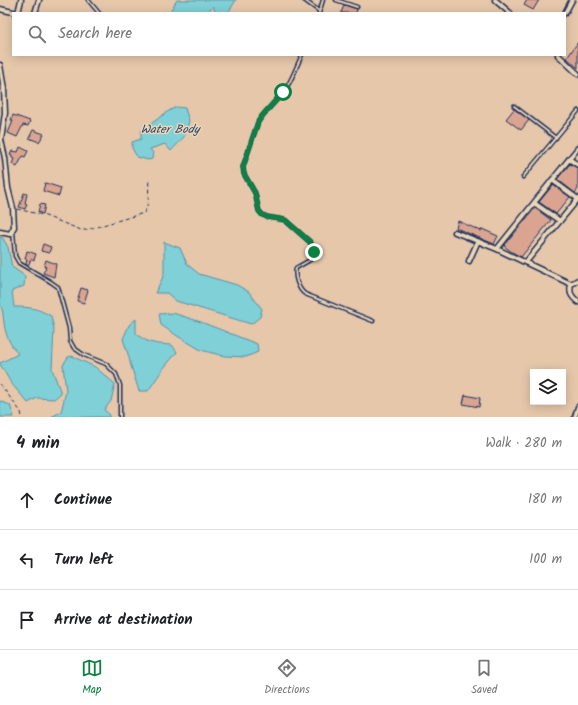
<!DOCTYPE html>
<meta charset="utf-8">
<style>
:root{--surface:#fff;--page:#f6f6f6;--text:#202124;--muted:#757577;--line:#e0e0e0;--accent:#0b8043}
body{margin:0;font-family:Kalam,sans-serif;background:var(--page);color:var(--text)}
.controls{position:absolute;right:12px;bottom:12px;display:grid;overflow:hidden;border-radius:0px;box-shadow:0 2px 10px #0003}
.controls button{width:36px;height:36px;display:grid;place-items:center;padding:0;border:0;border-bottom:1px solid var(--line);background:var(--surface);color:var(--text);font:20px sans-serif}
.stop{position:absolute;width:12px;height:12px;margin:-9px;border:3px solid #0b8043;border-radius:50%;background:#fff}
.stop.end{background:#0b8043;border-color:#fff;box-shadow:0 1px 4px #0008}
.list{margin:0;padding:0;list-style:none}
h2{display:flex;justify-content:space-between;align-items:center;height:52px;margin:0;padding:0 16px;font-size:17px}
h2 small{font-size:13px;font-weight:400;color:var(--muted)}
.list li{display:grid;grid-template-columns:26px 1fr auto;gap:12px;align-items:center;box-sizing:border-box;height:60px;padding:0 16px;border-top:1px solid var(--line)}
.list b{display:block;font-size:15px;white-space:nowrap}
.list em{font-size:13px;font-style:normal;color:var(--muted)}
.icon{flex:none;width:22px;height:22px;fill:none;stroke:currentColor;stroke-width:2;stroke-linecap:round;stroke-linejoin:round}
.map{position:relative;flex:none;width:578px;height:417px;overflow:hidden}
.search{position:absolute;background:var(--surface);box-shadow:0 2px 10px #0003;left:12px;right:12px;top:12px;height:44px;display:flex;align-items:center;gap:10px;box-sizing:border-box;padding:0 14px;border-radius:0px;color:var(--muted);font-size:15px}
.sheet{height:232px;background:var(--surface)}
nav{display:flex;justify-content:space-around;align-items:center;box-sizing:border-box;height:56px;border-top:1px solid var(--line);background:var(--surface);font-size:11px;color:var(--muted)}
nav a{display:grid;justify-items:center;gap:2px}
nav .on{color:var(--accent)}
.map>svg:first-child{display:block}
</style>
<div class="map">
<svg width="578" height="417" viewBox="0 0 578 417">
<rect width="100%" height="100%" fill="#e6c7aa"/>
<filter id="ink" filterUnits="userSpaceOnUse"><feTurbulence type="fractalNoise" baseFrequency=".025" numOctaves="2"/><feDisplacementMap in="SourceGraphic" scale="8" xChannelSelector="R" yChannelSelector="G"/><feConvolveMatrix kernelMatrix="1 2 1 2 8 2 1 2 1" color-interpolation-filters="sRGB"/></filter>
<g filter="url(#ink)">
<path fill="#7fd0d7" stroke="#5790a7" d="M177 0H236L228 13H213L215 11 213 6 207 13H169Z
M176 107 185 108 189 121 187 128 184 137 171 151 165 144 150 149 153 153 152 159 148 160 137 157 132 148V142L141 139V131L167 112Z
M0 237H2L8 247 12 267 25 276 24 286 12 291 14 307C30 307 37 308 51 316L54 329 52 369 61 393 54 399 37 398 28 403 11 383 0 364V363L18 354C10 344 6 337 4 323 3 316 3 310 0 304Z
M164 242 180 248 187 264 199 274 237 285 249 292 262 309 260 317 251 324 176 301 167 293H155L164 275Z
M173 313 201 322 257 344 258 352 246 357 224 356 201 350 179 337 161 325 159 314Z
M136 319V333C147 344 156 344 172 345L177 352 163 369 148 391H139L131 366 128 354 123 339 129 325Z
M72 356 95 367 115 384 111 401 104 410 110 415 109 417H51L61 412 66 391 63 365 68 357Z
M0 401 10 405 14 417H0Z"/>
<path fill="#daa491" stroke="#1b2f5e" d="M527 0H539L533 10 524 5Z
M344 5 357 9 356 13H341Z
M578 42V68L567 58Z
M514 109 529 120 521 130 506 119Z
M13 115 30 121 28 126 23 125 17 137 8 133 13 121 11 120Z
M33 130 44 134 39 142 29 138Z
M20 147 28 151 25 157 23 156 17 167 12 164 14 159 12 158V156L10 155 12 151 18 152Z
M570 164 578 168V189L575 193 557 179Z
M45 183 61 188 59 196 43 191Z
M553 185 570 197 556 214 539 202Z
M24 193 27 194 25 203 27 204 25 209 19 207Z
M40 204 45 205 43 214 38 212Z
M535 208 551 220 521 257 512 252 504 246Z
M458 221 481 231 482 229 498 236 494 244 456 228Z
M43 244 51 247 49 253 41 251Z
M27 251 36 254 34 260 31 259 28 266 26 264 27 259H25Z
M46 260 56 264 54 277 43 273 46 267 44 266Z
M81 288 88 290 84 303 77 301Z
M465 395 480 398 479 407 463 404Z"/>
<g fill="none" stroke-linecap="round" stroke-linejoin="round">
<defs>
<path id="service" d="M88 0 99 13
M304 0 319 11
M336 0 357 7
M319 13 323 0
M302 55C296 67 292 81 284 91 276 102 265 111 258 122L243 167 244 174 255 193 259 211 263 215 267 217 285 220 310 242 314 248 313 256 310 260 296 268C294 276 298 289 305 294L373 321
M514 106 556 138
M523 177 578 111
M13 231 15 256 19 263 51 282 58 287 69 328 70 341 74 348 84 355 106 364 116 374 120 385V417"/>
<path id="minor" d="M495 0 510 13
M0 9 17 13
M18 13 21 0
M35 13 39 0
M565 13 572 0
M558 55 578 74
M0 65 4 89 5 113 1 140 5 158 8 188 13 208 14 227 10 234 0 232
M569 159 578 165
M552 180 578 199
M534 203 560 221
M455 232 497 249 571 284 578 280
M497 249 578 148
M469 261 478 241
M526 262 578 199
M571 284C569 293 571 296 578 302
M575 417 578 407"/>
</defs>
<use href="#service" stroke="#1b2f5e" stroke-width="5"/>
<use href="#minor" stroke="#1b2f5e" stroke-width="7"/>
<path stroke="#1b2f5e" stroke-width="1" stroke-dasharray="4 3" stroke-linecap="butt" d="M17 209 43 215 81 230H86L144 213C150 204 148 189 149 179
M0 384 21 412 22 417"/>
<use href="#service" stroke="#ebd6b5" stroke-width="2"/>
<use href="#minor" stroke="#ebd6b5" stroke-width="4"/>
</g>
</g>
<g fill="none" stroke-linecap="round" stroke-linejoin="round" filter="url(#ink)">
<path stroke="#0b8043" stroke-width="5" d="M283 92 262 116 258 122 243 167 244 174 255 193 259 211 262 215 267 217 285 220 310 242 314 248V252"/>
</g>
<g text-anchor="middle" stroke-width="3" stroke-linejoin="round" paint-order="stroke">
<g font-size="12" font-style="italic" fill="#2a4770" stroke="#ebd6b5">
<text x="170" y="133">Water Body</text>
</g>
</g>
</svg>
<div class="controls">
<button><svg class="icon" aria-label="layers" viewBox="0 0 24 24"><path d="M12 4l9 5-9 5-9-5zM3 14l9 5 9-5"/></svg></button>
</div>
<div class="stop" style="left:283px;top:92px"></div>
<div class="stop end" style="left:314px;top:252px"></div>
<div class="search"><svg class="icon" aria-label="search" viewBox="0 0 24 24"><circle cx="10" cy="10" r="6"/><path d="M15 15l6 6"/></svg>Search here</div>
</div>
<section class="sheet">
<h2>4 min<small>Walk · 280 m</small></h2>
<ul class="list">
<li><svg class="icon" aria-label="ahead" viewBox="0 0 24 24"><path d="M12 20V5M6 11l6-6 6 6"/></svg><div><b>Continue</b></div><em>180 m</em></li>
<li><svg class="icon" aria-label="left" viewBox="0 0 24 24"><path d="M17 20v-9H6M10 6l-5 5 5 5"/></svg><div><b>Turn left</b></div><em>100 m</em></li>
<li><svg class="icon" aria-label="arrive" viewBox="0 0 24 24"><path d="M6 21V4h12l-3 4 3 4H6"/></svg><div><b>Arrive at destination</b></div></li>
</ul>
</section>
<nav>
<a class="on"><svg class="icon" aria-label="map" viewBox="0 0 24 24"><path d="M3 6l6-2 6 2 6-2v14l-6 2-6-2-6 2zM9 4v14M15 6v14"/></svg>Map</a>
<a><svg class="icon" aria-label="directions" viewBox="0 0 24 24"><path d="M12 3l9 9-9 9-9-9zM9 14v-3h6M13 9l2 2-2 2"/></svg>Directions</a>
<a><svg class="icon" aria-label="saved" viewBox="0 0 24 24"><path d="M7 4h10v16l-5-4-5 4z"/></svg>Saved</a>
</nav>
